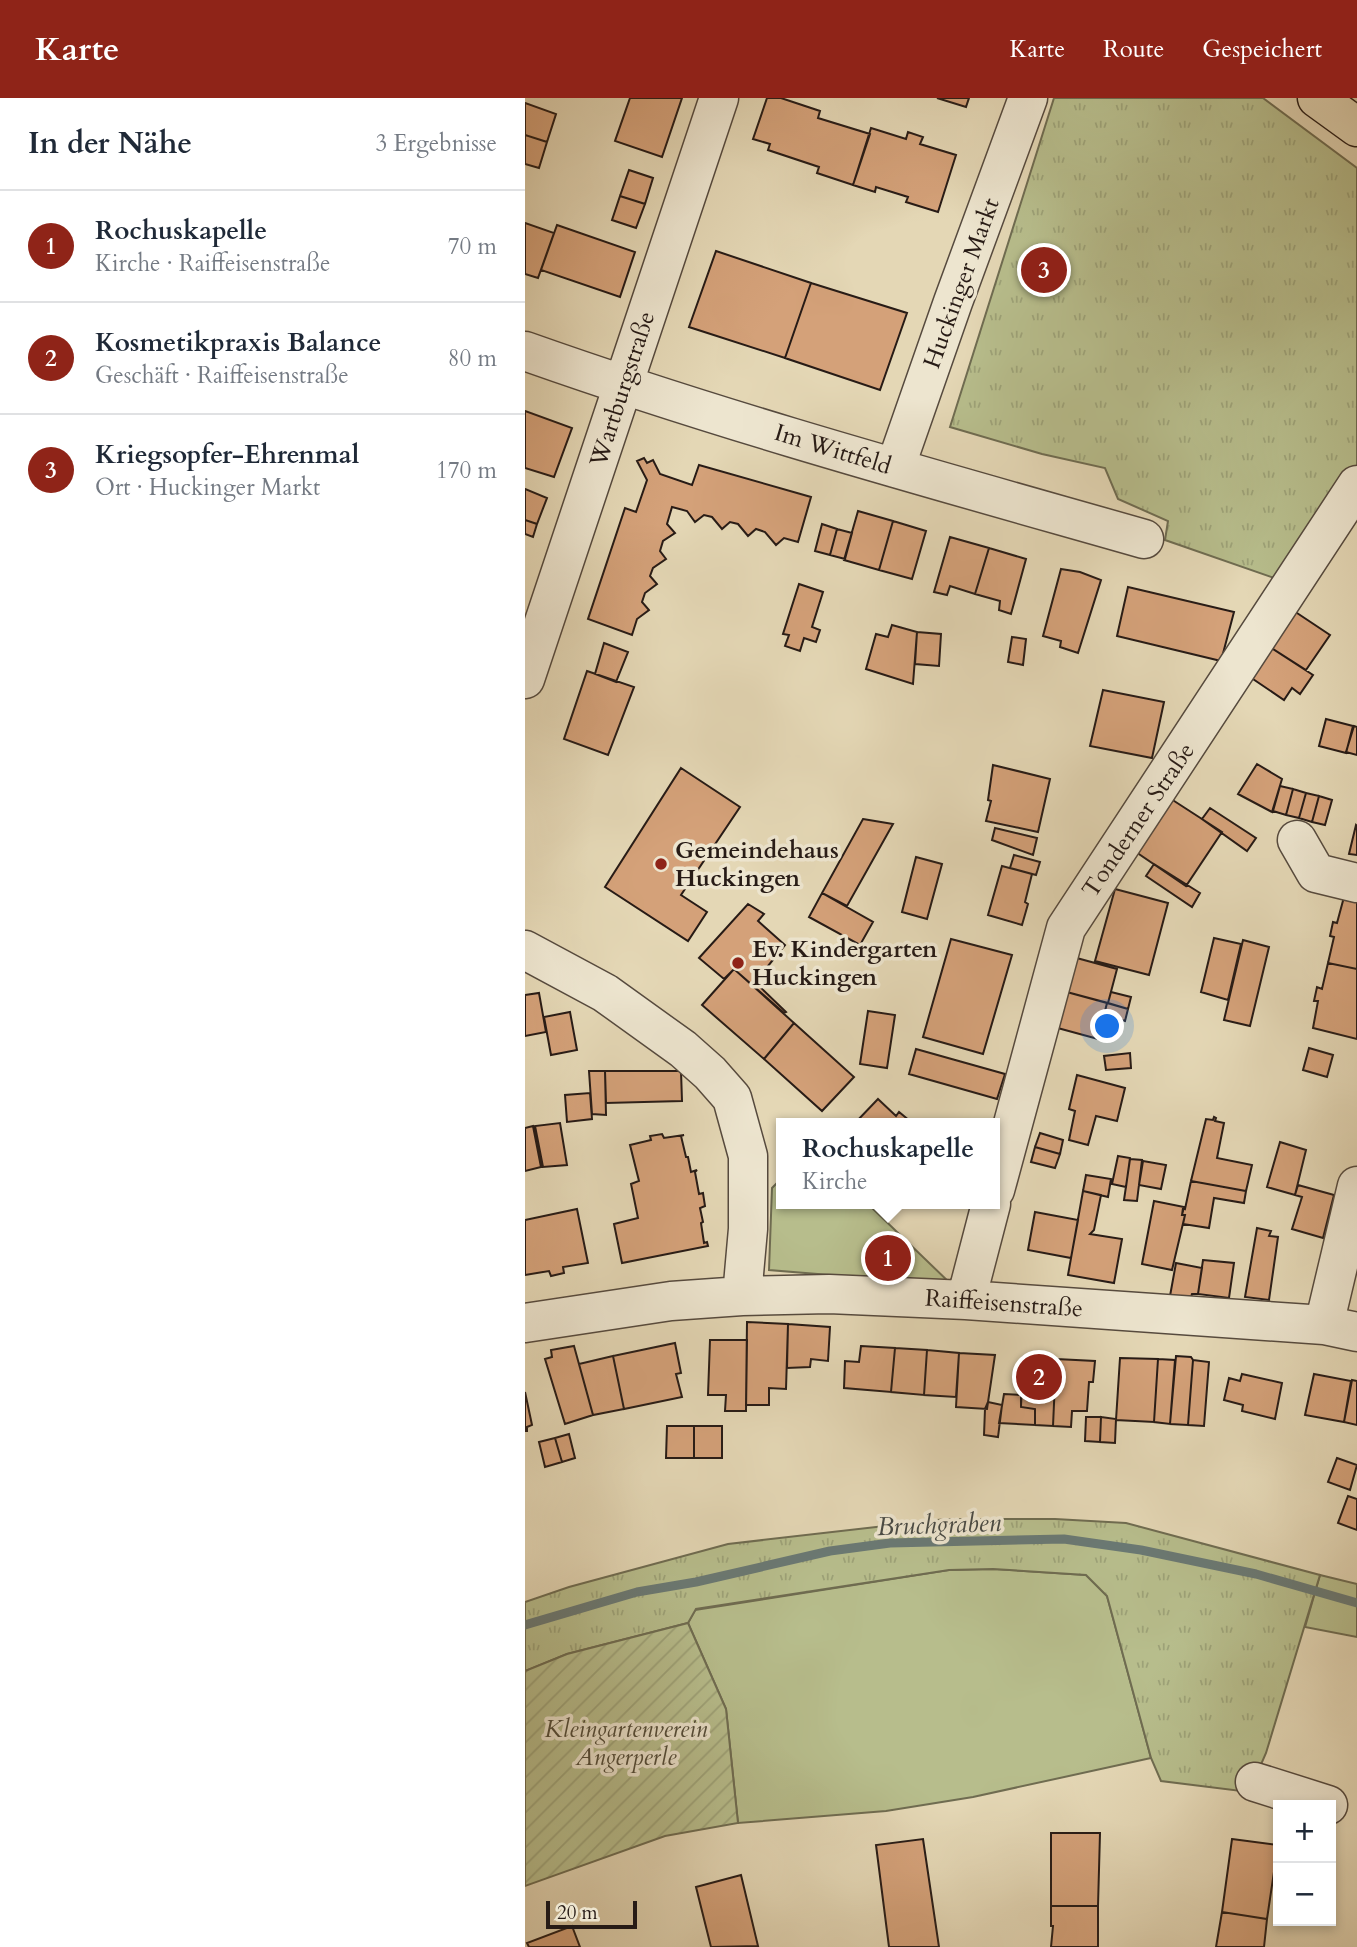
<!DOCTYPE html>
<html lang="de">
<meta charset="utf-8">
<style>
:root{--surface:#fff;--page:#f2f2f3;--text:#1f2937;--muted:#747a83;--line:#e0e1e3;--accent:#8f2418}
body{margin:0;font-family:Cardo,serif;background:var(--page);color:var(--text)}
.controls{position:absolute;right:21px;bottom:21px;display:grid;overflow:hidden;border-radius:0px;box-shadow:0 4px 10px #0003}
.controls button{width:63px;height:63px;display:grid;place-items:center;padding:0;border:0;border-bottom:2px solid var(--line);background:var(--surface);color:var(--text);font:35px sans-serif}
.scale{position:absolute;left:21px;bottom:18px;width:91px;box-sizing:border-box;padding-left:7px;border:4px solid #271b16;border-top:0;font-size:19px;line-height:24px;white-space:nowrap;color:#271b16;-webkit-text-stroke:5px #ede5cf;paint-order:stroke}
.you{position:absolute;left:583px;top:929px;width:24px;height:24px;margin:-18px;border:5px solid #fff;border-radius:50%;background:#1a73e8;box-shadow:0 0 0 10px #1a73e833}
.badge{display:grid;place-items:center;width:46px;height:46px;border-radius:50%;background:var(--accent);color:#fff;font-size:23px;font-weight:700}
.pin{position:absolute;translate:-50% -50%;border:4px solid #fff;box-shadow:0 2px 7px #0006}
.popup{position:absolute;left:251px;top:1020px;width:224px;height:91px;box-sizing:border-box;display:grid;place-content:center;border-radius:0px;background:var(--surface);filter:drop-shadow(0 2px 5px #0005);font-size:23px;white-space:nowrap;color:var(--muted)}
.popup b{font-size:26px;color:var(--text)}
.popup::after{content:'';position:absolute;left:50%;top:100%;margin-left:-14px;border:14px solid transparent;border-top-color:var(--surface)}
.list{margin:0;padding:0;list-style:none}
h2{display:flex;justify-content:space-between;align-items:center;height:91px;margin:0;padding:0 28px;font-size:30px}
h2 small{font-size:23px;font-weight:400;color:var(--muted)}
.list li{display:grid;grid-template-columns:46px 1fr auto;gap:21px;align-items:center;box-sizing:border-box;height:112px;padding:0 28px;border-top:2px solid var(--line)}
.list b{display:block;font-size:26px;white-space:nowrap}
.list p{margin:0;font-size:23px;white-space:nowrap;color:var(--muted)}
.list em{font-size:23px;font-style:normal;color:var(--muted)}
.map{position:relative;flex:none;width:832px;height:1849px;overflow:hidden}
header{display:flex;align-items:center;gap:42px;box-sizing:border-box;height:98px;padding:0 35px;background:var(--accent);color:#fff}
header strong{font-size:33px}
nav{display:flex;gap:38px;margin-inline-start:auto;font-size:24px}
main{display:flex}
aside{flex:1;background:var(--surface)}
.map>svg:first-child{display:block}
</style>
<header>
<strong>Karte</strong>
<nav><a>Karte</a><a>Route</a><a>Gespeichert</a></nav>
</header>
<main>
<aside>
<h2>In der Nähe<small>3 Ergebnisse</small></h2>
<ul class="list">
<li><span class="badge">1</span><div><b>Rochuskapelle</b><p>Kirche · Raiffeisenstraße</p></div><em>70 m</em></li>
<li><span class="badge">2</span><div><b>Kosmetikpraxis Balance</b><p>Geschäft · Raiffeisenstraße</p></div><em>80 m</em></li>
<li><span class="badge">3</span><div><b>Kriegsopfer-Ehrenmal</b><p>Ort · Huckinger Markt</p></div><em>170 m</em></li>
</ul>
</aside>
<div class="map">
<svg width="832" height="1849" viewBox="0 0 832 1849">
<defs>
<pattern id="park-tufts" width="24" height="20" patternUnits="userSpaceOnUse" patternTransform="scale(1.75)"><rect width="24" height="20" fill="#b7bd8c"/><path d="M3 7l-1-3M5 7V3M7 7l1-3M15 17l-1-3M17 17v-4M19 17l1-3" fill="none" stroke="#9da278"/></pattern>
<pattern id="garden-furrows" width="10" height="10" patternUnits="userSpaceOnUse" patternTransform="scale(1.75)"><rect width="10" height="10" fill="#b7bd8c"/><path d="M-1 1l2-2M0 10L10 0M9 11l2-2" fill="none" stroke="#9da278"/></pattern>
</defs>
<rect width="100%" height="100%" fill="#e4d7b5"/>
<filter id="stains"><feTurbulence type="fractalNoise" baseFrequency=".00286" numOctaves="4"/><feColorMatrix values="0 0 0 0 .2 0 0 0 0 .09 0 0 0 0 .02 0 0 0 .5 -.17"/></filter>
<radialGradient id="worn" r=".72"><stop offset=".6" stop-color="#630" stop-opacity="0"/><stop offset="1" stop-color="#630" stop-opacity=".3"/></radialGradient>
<path fill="#b7bd8c" stroke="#6f6c51" stroke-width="2" d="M256 1081V1106H343L427 1187 244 1172 247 1090Z
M468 1471 561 1477 582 1498 626 1660 448 1699 361 1713 213 1725 201 1611 163 1525 170 1512 424 1472Z
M795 1477 832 1486V1539L780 1529Z"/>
<path fill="url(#park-tufts)" stroke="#6f6c51" stroke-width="2" d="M529 0H738L832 70V368L752 481 640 442 643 423 593 401 580 370 517 356 425 329Z
M421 1421H530L601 1425 795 1477 741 1655 724 1694 636 1683 626 1660 582 1498 561 1477 468 1471 424 1472 171 1511 163 1525 42 1556 0 1573V1504L44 1489 203 1446Z"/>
<path fill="url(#garden-furrows)" stroke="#6f6c51" stroke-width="2" d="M163 1525 201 1611 213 1725 140 1738 0 1788V1573L42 1556Z"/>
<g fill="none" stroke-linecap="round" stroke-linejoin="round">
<path stroke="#6a7974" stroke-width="9" d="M0 1527 112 1494 171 1484 305 1453 365 1445 539 1441 616 1452 731 1476 832 1505"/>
</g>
<path fill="#d4a179" stroke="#271b16" stroke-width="2" d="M105 0H157L137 59 90 43Z
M242 0H256L295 13 293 20 345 36 328 87 292 75 294 69 243 52 245 46 228 41Z
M412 0H444L441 9Z
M0 5 31 16 22 44 0 37Z
M346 30 381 41 383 34 398 39 395 46 431 57 413 114 381 104 383 99 351 89 350 94 328 87Z
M0 37 22 44 14 70 0 66Z
M104 72 128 80 120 106 95 98Z
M95 98 120 106 111 130 87 122Z
M0 125 29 135 13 180 0 176Z
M32 127 110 154 95 199 16 172Z
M191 153 286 185 260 260 164 229Z
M286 185 382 215 355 292 260 260Z
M0 313 47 330 29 379 0 370Z
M119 360 122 365 128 362 135 376 167 387 174 367 286 399 273 444 259 440 251 447 240 434 231 431 223 438 213 426 205 424 197 431 187 419 179 417 170 424 162 413 147 409 142 426 150 435 138 443 135 453 141 461 128 470 125 478 132 486 120 495 117 504 124 512 112 521 107 537 63 521 100 410 111 414 122 382 112 363Z
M0 391 22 400 12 426 0 422Z
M333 413 368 423 354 472 319 462Z
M0 422 12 426 8 439 0 436Z
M368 423 401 433 387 481 354 472Z
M297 426 312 431 305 457 290 453Z
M312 431 327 435 320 461 305 457Z
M425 439 464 450 450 496 425 488 422 497 409 494Z
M464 450 501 461 486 516 474 512 475 503 450 496Z
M536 471 555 474 576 482 553 555 535 549 536 543 518 538Z
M274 486 298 494 287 529 295 532 291 544 279 540 275 553 260 548 264 537 258 536Z
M603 489 709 514 696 563 592 538Z
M769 513 805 537 781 572 745 549Z
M367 527 392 534 388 586 341 571 351 536 363 539Z
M392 534 416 536 414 568 390 566Z
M487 539 501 541 498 567 483 564Z
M79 545 103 554 91 584 70 576Z
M745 549 788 577 775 596 767 590 759 602 725 579Z
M62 573 109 589 83 657 39 641Z
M578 592 639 604 627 660 565 648Z
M801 621 828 628 821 655 794 648Z
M829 628 832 629V657L821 654Z
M732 666 757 681 747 714 713 696Z
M468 667 525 681 513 734 461 723 466 703 463 702Z
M156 670 215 709 156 797 182 814 163 843 80 789Z
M755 688 768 691 761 717 748 713Z
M768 691 781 695 774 720 761 717Z
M781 695 794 698 787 724 774 720Z
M794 698 807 702 800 727 787 724Z
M643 699 697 734 661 788 608 752Z
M685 710 731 740 722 753 677 721Z
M338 721 368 726 322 808 297 795Z
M831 727 832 728V757L824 756Z
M470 730 512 740 508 757 467 742Z
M489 757 515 764 511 777 485 770Z
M391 759 417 766 402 821 377 814Z
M629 766 675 795 667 809 621 778Z
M477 768 507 776 500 804 503 806 497 827 463 817Z
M590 791 643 805 624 877 570 863Z
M297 795 348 824 335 847 284 819Z
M819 799 832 802V871L803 865 809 839 805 838 808 824 812 825Z
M223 806 239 816 233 823 260 847 230 884 261 914 259 915 209 871 199 881 174 860Z
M689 840 716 846 703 902 676 894Z
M426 841 487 857 458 956 398 939Z
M718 842 744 849 725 928 699 922Z
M548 859 592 871 583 905 538 893Z
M803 865 832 871V941L788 930 793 903H789L792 889 797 891Z
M209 871 269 925 239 961 177 907Z
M538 893 582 905 573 941 529 929Z
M586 894 606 899 603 911 583 905Z
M14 895 21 934 0 938V897Z
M582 905 603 911 600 923 579 917Z
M343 913 370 917 362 970 335 966Z
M45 914 52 952 26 957 19 919Z
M269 925 329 979 297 1013 239 961Z
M784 950 808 957 802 979 778 972Z
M391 951 480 976 472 1001 384 976Z
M605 955 606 970 581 972 579 958Z
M64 973H80L81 1017 67 1016Z
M80 973H156L157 1003 81 1005Z
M552 977 600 990 592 1023 571 1018 563 1047 544 1042 550 1013 544 1011Z
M65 995 67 1021 42 1024 40 997Z
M353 1001 371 1018 374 1014 385 1023 383 1025H330Z
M689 1019 691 1020 690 1023 699 1025 692 1060 727 1067 721 1093 666 1083 681 1021 688 1022Z
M35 1025 42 1067 18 1069 10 1028Z
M8 1028 16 1069 0 1073V1030Z
M515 1035 538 1042 535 1056 510 1049Z
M137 1036 139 1040 159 1037 156 1038 161 1059H163L166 1074 172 1072 170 1074 174 1096 178 1095 180 1108 175 1110 178 1124 176 1125 179 1145 182 1144 183 1148 97 1165 89 1126 113 1120 106 1086 114 1083 105 1047 126 1042 125 1038Z
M755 1044 781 1052 770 1097 742 1089Z
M510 1049 535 1056 530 1070 506 1064Z
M593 1058 605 1060 601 1089 587 1086Z
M605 1061 617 1062 612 1103 599 1102Z
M618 1063 641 1067 636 1091 614 1087Z
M561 1077 586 1081 583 1099 558 1093Z
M666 1083 721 1093 719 1105 689 1100 684 1130 658 1126 660 1117H657L658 1110 660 1111Z
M773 1087 809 1097 798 1140 767 1131 777 1099 770 1097Z
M558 1093 576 1097 569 1132 565 1136 597 1141 589 1185 543 1177Z
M629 1103 659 1109 657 1117H660L647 1172 617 1166Z
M52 1111 63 1165 38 1169 39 1175 26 1178 24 1173 0 1177V1122Z
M510 1114 553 1122 546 1160 503 1152Z
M732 1130 746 1133 744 1138 753 1139 744 1202 720 1199Z
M357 1147 378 1159 369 1173 349 1162Z
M678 1162 709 1165 704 1200 673 1196Z
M651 1165 677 1170 673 1196H667L665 1202 645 1198Z
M222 1224 263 1226 261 1291 244 1290V1307H221Z
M263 1226 305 1229 303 1263 286 1261 285 1269 262 1270Z
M185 1242H222L221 1313H200L201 1297H183Z
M150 1245 156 1275 151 1276 157 1299 99 1311 88 1258Z
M49 1248 68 1317 40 1326 20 1261 27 1259 26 1252Z
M336 1248 370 1250 366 1294 319 1290 320 1263 334 1264Z
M370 1250 402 1252 399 1297 366 1294Z
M402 1252 434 1255 431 1299 399 1297Z
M434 1255 470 1257 462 1311 431 1309Z
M88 1258 99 1311 68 1317 54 1266Z
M651 1258 666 1259 668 1262 663 1327 645 1326Z
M498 1259 531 1261 528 1328 510 1327V1311L496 1309Z
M595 1260 633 1261 629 1324 591 1322Z
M531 1261 570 1263 568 1284H564L562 1313H547L546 1329 528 1328Z
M633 1261 650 1262 645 1326 629 1324Z
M668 1262 684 1264 679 1328 663 1327Z
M717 1276 757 1285 750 1321 717 1313 718 1307 699 1302 704 1280 715 1283Z
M789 1276 826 1283 819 1324 780 1317Z
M827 1282 832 1283V1327L819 1324Z
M0 1294 7 1327 2 1329V1333H0Z
M479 1296 496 1297V1309L510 1311V1327L474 1325Z
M463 1304 477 1307 473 1339 459 1337 460 1311Z
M561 1319H576L575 1344 560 1343Z
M576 1319 591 1321 590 1345 575 1344Z
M142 1328H169V1360H141Z
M169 1328H197V1360H169Z
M44 1336 50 1360 37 1364 30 1340Z
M30 1340 37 1364 20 1369 14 1344Z
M812 1360 832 1367 825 1392 803 1384Z
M823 1398 832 1401V1432L813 1425Z
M526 1735H575L573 1808H526Z
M398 1741 414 1849H364L351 1747Z
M707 1741 753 1747 742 1821 697 1814Z
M216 1777 233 1848 186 1849 171 1789Z
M526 1808H573V1849H526L528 1828H526Z
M697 1814 742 1821 739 1849H691Z
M47 1828 55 1849H4L2 1845Z"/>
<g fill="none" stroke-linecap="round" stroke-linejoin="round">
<defs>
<path id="minor" d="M0 253C203 325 412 382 619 441
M370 370 428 204 503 0
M0 581 194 0
M772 742 791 775 832 785
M0 852 80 895 158 951 185 975 207 1000 223 1058V1131L217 1198
M470 1092 541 830 832 387
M441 1202 466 1106
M0 1225 146 1203 217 1198 304 1196 441 1202 799 1227 832 1234
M799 1227 832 1088
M730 1684 803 1707"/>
<path id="major" d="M792 0 832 29"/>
</defs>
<use href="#minor" stroke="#564a3e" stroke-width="41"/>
<use href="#major" stroke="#271b16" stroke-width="41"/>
<use href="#minor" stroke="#ede5cf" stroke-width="38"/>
<use href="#major" stroke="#e4d7b5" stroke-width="38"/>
</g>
<g fill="#8f2418" stroke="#ede5cf" stroke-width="2.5">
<circle cx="136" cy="766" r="7"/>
<circle cx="213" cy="865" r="7"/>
</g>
<g text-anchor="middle" stroke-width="7" stroke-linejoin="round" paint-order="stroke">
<g font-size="24" fill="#271b16" stroke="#ede5cf">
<text transform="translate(436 185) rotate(-70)" y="8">Huckinger Markt</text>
<text transform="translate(97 291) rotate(-72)" y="8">Wartburgstraße</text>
<text transform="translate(308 351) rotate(17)" y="8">Im Wittfeld</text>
<text transform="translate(613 722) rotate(-56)" y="8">Tonderner Straße</text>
<text transform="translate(479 1205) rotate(4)" y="8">Raiffeisenstraße</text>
</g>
<g font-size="24" font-weight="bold" fill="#271b16" stroke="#ede5cf" text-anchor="start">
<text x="150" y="760">Gemeindehaus<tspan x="150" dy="28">Huckingen</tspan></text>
<text x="227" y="859">Ev. Kindergarten<tspan x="227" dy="28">Huckingen</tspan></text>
</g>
<g font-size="24" font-style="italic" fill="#524c39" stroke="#ede5cf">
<text x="101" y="1639">Kleingartenverein<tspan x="101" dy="28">Angerperle</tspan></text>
</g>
<g font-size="26" font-style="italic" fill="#484a45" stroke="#ede5cf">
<text transform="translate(414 1426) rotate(-2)" y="9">Bruchgraben</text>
</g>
</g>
<rect width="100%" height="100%" filter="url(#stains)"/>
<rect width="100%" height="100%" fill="url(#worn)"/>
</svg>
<div class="controls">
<button>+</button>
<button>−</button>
</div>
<div class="scale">20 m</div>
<div class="you"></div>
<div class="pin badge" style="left:363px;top:1160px">1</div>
<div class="popup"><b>Rochuskapelle</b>Kirche</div>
<div class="pin badge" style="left:514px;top:1279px">2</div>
<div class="pin badge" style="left:519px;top:172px">3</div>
</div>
</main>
